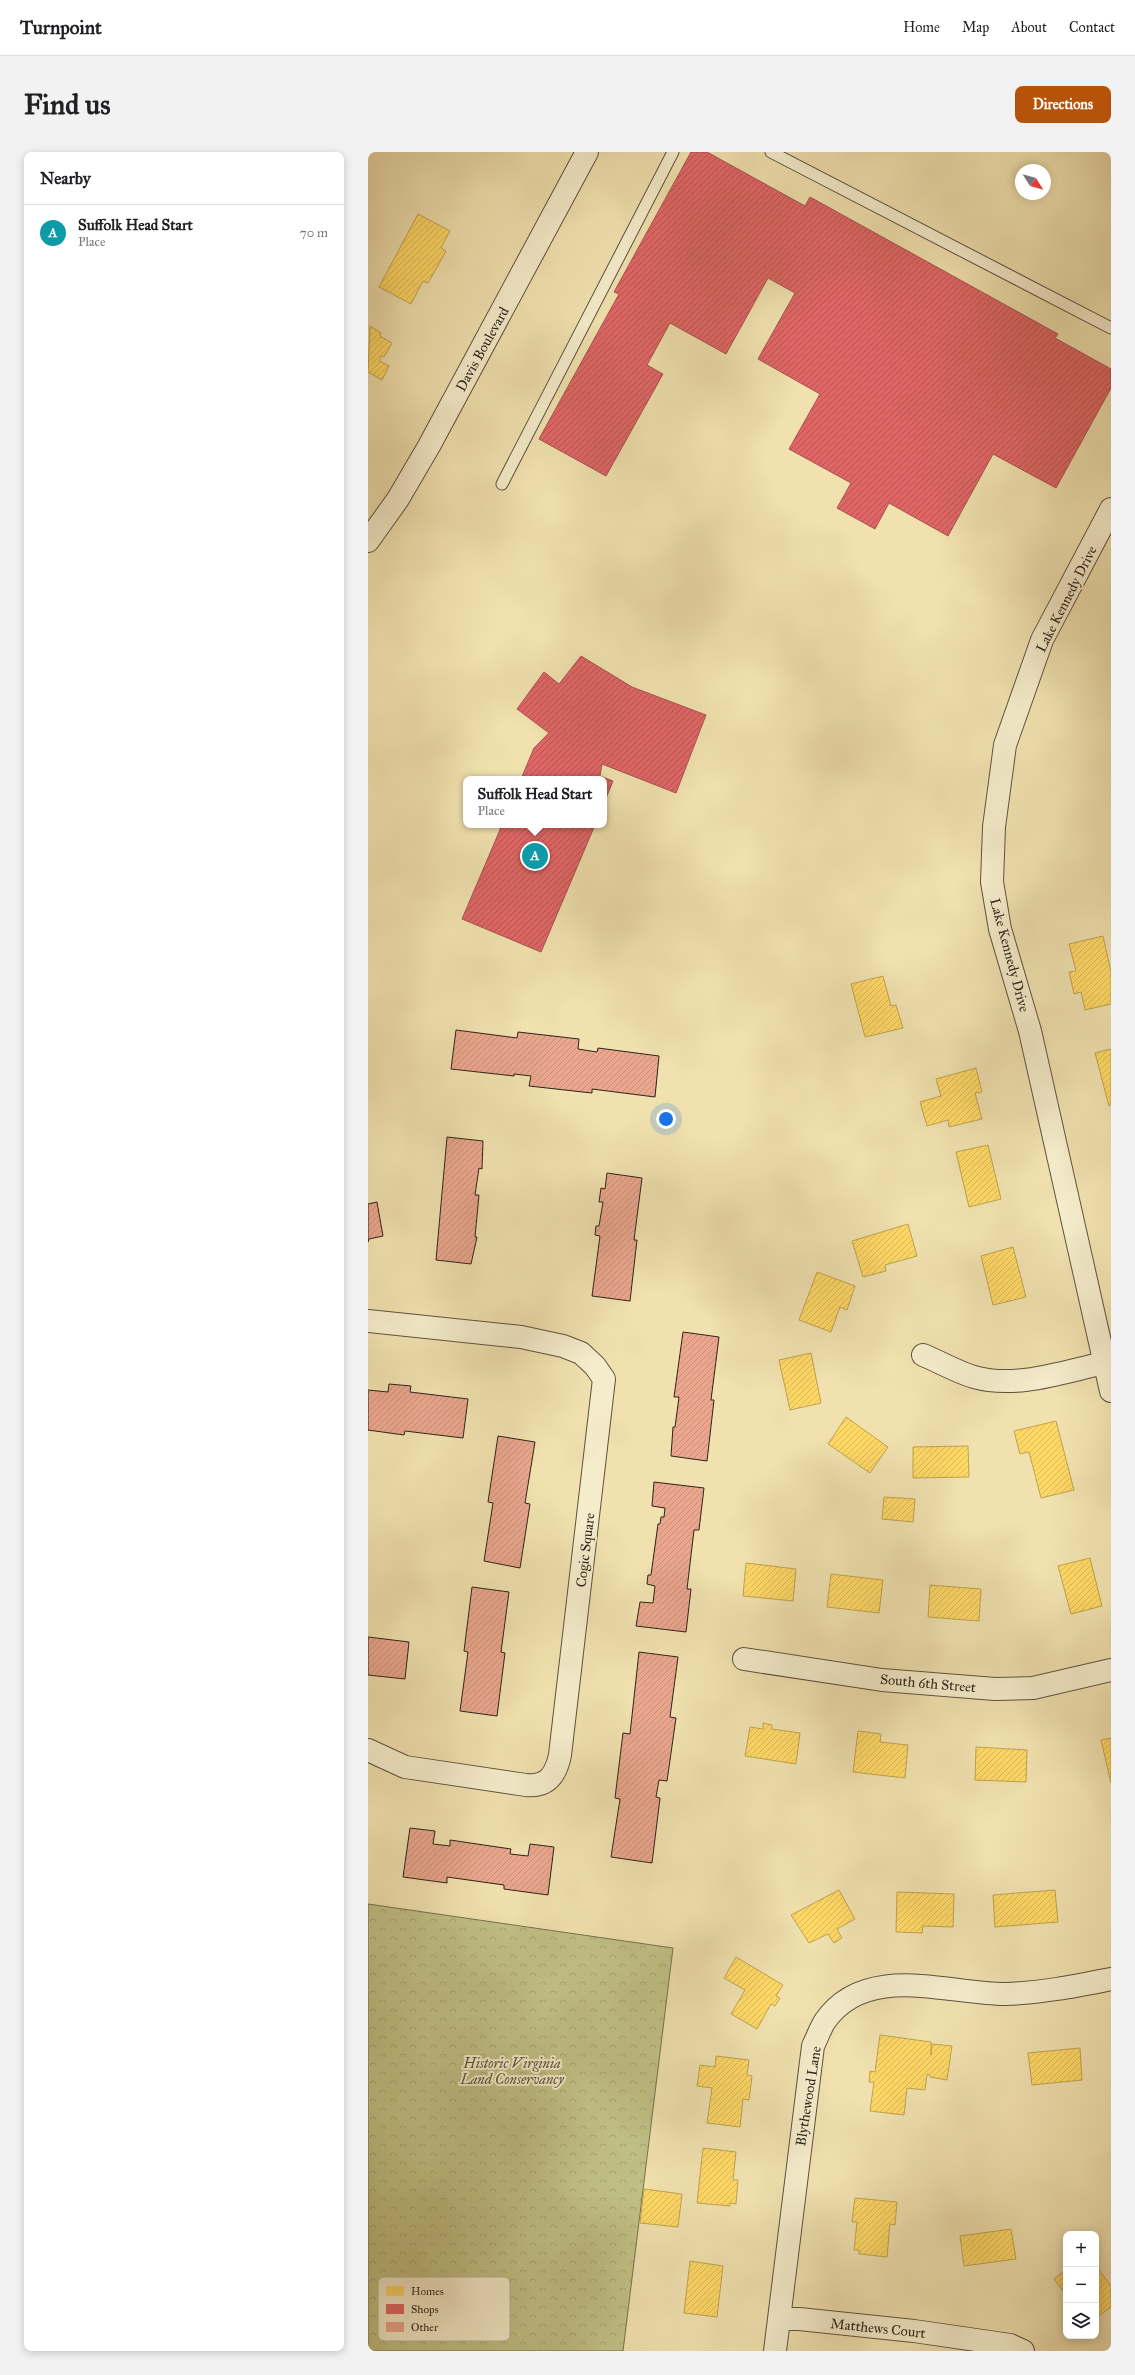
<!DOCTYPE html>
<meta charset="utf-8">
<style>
:root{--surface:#fff;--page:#f2f2f2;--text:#202124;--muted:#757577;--line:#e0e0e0;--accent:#b45309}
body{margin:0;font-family:"IM FELL Great Primer",serif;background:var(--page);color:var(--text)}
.controls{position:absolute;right:12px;bottom:12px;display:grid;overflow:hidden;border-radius:8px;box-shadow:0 2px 10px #0003}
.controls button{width:36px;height:36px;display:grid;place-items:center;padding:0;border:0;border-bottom:1px solid var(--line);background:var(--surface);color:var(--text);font:20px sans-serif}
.compass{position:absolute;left:647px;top:12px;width:36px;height:36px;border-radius:50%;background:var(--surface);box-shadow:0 2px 10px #0003;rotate:127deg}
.you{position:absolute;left:298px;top:967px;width:14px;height:14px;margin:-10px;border:3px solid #fff;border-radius:50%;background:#1a73e8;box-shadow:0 0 0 6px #1a73e833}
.badge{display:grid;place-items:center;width:26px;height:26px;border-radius:50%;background:var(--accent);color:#fff;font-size:13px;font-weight:700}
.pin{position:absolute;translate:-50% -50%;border:2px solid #fff;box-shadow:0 1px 4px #0006}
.popup{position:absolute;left:95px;top:624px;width:144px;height:52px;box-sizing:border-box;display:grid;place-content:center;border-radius:8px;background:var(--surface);filter:drop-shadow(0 1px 3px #0005);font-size:13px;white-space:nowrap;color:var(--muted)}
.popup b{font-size:15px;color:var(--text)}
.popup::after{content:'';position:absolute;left:50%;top:100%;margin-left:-8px;border:8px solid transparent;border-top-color:var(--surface)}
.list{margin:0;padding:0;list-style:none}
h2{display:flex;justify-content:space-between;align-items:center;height:52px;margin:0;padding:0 16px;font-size:17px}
h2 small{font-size:13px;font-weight:400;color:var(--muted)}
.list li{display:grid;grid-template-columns:26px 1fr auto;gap:12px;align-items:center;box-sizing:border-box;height:56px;padding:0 16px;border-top:1px solid var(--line)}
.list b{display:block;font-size:15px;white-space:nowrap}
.list p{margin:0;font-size:13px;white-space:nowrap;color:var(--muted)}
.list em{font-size:13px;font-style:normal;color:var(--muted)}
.icon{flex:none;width:22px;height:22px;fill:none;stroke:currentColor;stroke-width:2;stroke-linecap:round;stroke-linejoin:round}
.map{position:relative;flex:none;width:743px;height:2199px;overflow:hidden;border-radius:8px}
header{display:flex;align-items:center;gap:24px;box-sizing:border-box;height:56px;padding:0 20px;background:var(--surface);border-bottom:1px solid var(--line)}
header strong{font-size:19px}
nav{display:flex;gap:22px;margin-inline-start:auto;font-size:14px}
.intro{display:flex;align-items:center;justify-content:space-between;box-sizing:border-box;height:96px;padding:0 24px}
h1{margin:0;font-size:28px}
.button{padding:10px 18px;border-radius:8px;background:var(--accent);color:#fff;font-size:14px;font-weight:700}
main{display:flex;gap:24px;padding:0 24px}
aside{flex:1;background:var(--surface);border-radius:8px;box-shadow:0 2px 10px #0003}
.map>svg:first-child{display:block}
</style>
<header>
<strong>Turnpoint</strong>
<nav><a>Home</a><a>Map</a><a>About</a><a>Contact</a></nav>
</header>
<div class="intro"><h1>Find us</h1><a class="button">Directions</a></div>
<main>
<aside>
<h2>Nearby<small></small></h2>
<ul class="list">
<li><span class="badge" style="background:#0f9aa8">A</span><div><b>Suffolk Head Start</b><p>Place</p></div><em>70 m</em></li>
</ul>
</aside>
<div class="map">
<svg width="743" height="2199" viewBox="0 0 743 2199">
<defs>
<pattern id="park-crowns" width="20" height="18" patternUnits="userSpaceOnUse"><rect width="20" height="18" fill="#c1c186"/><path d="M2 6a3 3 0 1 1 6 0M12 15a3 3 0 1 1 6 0" fill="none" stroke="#a6a673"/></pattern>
<pattern id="homes-hatch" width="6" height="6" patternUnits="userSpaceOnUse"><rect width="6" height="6" fill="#ffd966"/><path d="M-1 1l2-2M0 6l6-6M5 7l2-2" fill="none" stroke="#dbba58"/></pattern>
<pattern id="shops-hatch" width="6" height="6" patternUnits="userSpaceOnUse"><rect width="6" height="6" fill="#e06666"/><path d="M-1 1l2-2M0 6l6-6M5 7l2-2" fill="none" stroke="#b65453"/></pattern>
<pattern id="building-hatch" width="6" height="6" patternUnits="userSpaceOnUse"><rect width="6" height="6" fill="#eaa78e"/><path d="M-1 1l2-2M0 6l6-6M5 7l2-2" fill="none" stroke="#c98f7a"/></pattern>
</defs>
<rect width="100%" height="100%" fill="#f0e1af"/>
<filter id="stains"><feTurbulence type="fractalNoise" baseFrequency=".005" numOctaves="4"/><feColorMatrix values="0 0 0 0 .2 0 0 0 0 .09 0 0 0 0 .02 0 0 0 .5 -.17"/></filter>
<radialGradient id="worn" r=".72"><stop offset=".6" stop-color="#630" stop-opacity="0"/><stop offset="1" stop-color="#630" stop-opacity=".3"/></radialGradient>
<path fill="url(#park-crowns)" stroke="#777250" d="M0 1752 305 1796 255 2199H0Z"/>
<path fill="url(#homes-hatch)" stroke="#c0a24f" d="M50 62 82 79 73 96 78 99 60 131 55 129 43 152 11 135Z
M2 174 13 181 12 184 24 191 16 205 14 204 11 209 21 214 14 228 0 220Z
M735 784 743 820V852L717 858 713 840 706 842 701 820 708 819 701 792Z
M515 824 523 854 528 853 535 876 497 885 483 832Z
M743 897V953L741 954 727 901Z
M608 916 614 940 607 941 614 967 581 975 580 968 559 974 552 950 573 944 568 927Z
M620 993 633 1047 601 1055 588 1000Z
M540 1072 549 1104 517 1113 518 1119 495 1125 484 1089Z
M645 1095 658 1145 625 1153 613 1104Z
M449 1120 487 1134 479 1158 472 1155 463 1180 431 1168Z
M443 1201 453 1251 422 1258 411 1208Z
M478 1265 520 1295 502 1321 460 1292Z
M688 1269 706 1338 673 1346 661 1300 652 1302 646 1279Z
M600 1294 601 1325 545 1326V1295Z
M516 1345 547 1347 545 1370 514 1367Z
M722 1406 734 1454 703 1462 690 1414Z
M378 1411 428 1417 425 1449 375 1444Z
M463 1422 515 1428 511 1461 459 1455Z
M562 1433 613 1437 611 1469 560 1465Z
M395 1571 404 1573V1577L432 1581 428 1612 377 1604 382 1575 395 1577Z
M490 1579 513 1582 512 1590 540 1593 537 1626 485 1620Z
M743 1586V1631L733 1588Z
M608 1595 659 1598 658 1630 607 1628Z
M471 1738 487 1767 469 1777 474 1786 466 1791 460 1782 441 1791 423 1763Z
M687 1738 690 1770 627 1775 625 1743Z
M529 1740 586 1742 585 1775 555 1774 554 1781 528 1780Z
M368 1805 415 1833 408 1844 412 1846 407 1854 403 1852 389 1877 363 1862 377 1838 356 1826Z
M512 1883 563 1890V1903L564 1892 584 1894 579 1928 562 1925V1923L559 1922 557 1938 539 1936 536 1963 502 1959 506 1930H501L502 1919 507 1920Z
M712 1896 714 1928 664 1933 660 1901Z
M348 1904 381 1908 379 1923 384 1924 381 1948 375 1947 372 1975 339 1971 344 1936 329 1934 332 1913 347 1915Z
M335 1996 368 2000 365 2028H370L368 2052 362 2051V2054L329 2051Z
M276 2037 314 2042 310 2075 272 2071Z
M487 2046 529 2050 527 2073 522 2072 519 2105 491 2102V2098H486L489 2070H484Z
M643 2077 648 2107 596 2114 592 2084Z
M322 2109 355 2114 349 2165 316 2161Z
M728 2114 743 2134V2155L728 2166Z
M698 2118V2143L686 2127Z"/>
<path fill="url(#shops-hatch)" stroke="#aa524f" d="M323 0H339L437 54 442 45 690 182 687 186 743 217V236L688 336 625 302 580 384 521 351 507 377 469 356 483 331 421 297 452 242 390 207 427 141 400 126 358 202 302 171 279 213 295 222 238 324 171 287 251 142 246 140Z
M213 504 264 535 338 563 308 641 234 612 232 624 245 629 236 651V627H153L166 596 181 581 149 557 176 520 191 532Z
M134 673H227L173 800 94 767Z"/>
<path fill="url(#building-hatch)" stroke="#2d231a" d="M88 878 149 886 150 880 211 887 210 897 229 900 230 896 291 904 287 945 224 937V941L161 934 163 924 146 922V924L83 917Z
M79 985 115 989 114 1017 111 1016 107 1043H111L107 1085H109L103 1112 68 1108Z
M239 1021 274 1026 266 1088H269L262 1149 224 1144 232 1084 227 1083 228 1074H231L235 1050H231L233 1036 237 1037Z
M9 1050 15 1084 1 1087 0 1090V1052Z
M315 1180 351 1185 343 1248H346L339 1309 303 1304 305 1275H307L311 1245H306Z
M21 1232 43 1234 42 1240 100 1247 95 1286 37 1279 36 1283 0 1278V1238L20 1240Z
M130 1284 167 1290 157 1351 162 1352 152 1416 116 1409 125 1351 120 1350Z
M286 1330 336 1336 331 1378H326L319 1437H323L318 1480 268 1474 272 1450 285 1451 287 1434 279 1432 280 1423H283L290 1372H292L293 1365H296L297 1356 284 1354Z
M104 1435 141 1440 133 1500 137 1501 129 1564 92 1559 100 1500 96 1499Z
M0 1485 41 1490 37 1527 0 1523Z
M271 1500 310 1505 302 1565 308 1566 299 1629 291 1628 288 1645 292 1646 284 1711 243 1705 252 1647 247 1646 255 1581 262 1582Z
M42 1676 67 1679 65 1692 82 1694V1688L143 1697 142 1702 160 1704 162 1692 186 1695 180 1743 136 1737V1733L79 1725V1731L35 1725Z"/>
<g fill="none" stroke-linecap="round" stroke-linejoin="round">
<defs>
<path id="service" d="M403 0 743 176
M134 332 305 0"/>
<path id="minor" d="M743 357 674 488 637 593 626 675 624 730 632 777 662 879 743 1239
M0 389 30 347 61 294 219 0
M0 1169 153 1185 195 1194 213 1201 227 1214 236 1227 192 1603C188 1623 179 1635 158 1633L37 1615 0 1598
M555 1203C572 1210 589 1220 606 1225 648 1237 695 1220 736 1211
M376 1507 514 1528 627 1537 665 1536 743 1518
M412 2165 546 2179 642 2193 655 2199
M407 2199 445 1894C449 1886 452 1877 457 1869 498 1810 580 1842 637 1842 674 1841 708 1834 743 1827"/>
</defs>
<use href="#service" stroke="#5e523f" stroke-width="13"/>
<use href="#minor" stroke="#5e523f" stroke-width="24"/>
<use href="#service" stroke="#f5eccb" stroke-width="11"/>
<use href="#minor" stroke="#f5eccb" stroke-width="22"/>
</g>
<g text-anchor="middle" stroke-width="4" stroke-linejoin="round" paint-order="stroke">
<g font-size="14" fill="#2d231a" stroke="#f5eccb">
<text transform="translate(114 197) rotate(-61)" y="5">Davis Boulevard</text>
<text transform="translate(698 447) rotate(-63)" y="5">Lake Kennedy Drive</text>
<text transform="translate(642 803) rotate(75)" y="5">Lake Kennedy Drive</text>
<text transform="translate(217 1398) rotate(-83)" y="5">Cogic Square</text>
<text transform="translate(560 1531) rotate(5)" y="5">South 6th Street</text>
<text transform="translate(440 1944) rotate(-81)" y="5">Blythewood Lane</text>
<text transform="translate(510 2176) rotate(6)" y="5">Matthews Court</text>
</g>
<g font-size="14" font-style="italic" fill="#59523a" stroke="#f5eccb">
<text x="144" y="1916">Historic Virginia<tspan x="144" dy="16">Land Conservancy</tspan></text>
</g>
</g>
<rect x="10" y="2125" width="132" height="64" rx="6" fill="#f5eccb" stroke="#b9b096" stroke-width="1"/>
<rect x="18" y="2134" width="18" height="10" fill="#ffd966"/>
<rect x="18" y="2152" width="18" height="10" fill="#e06666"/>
<rect x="18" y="2170" width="18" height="10" fill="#eaa78e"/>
<g font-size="11" fill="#2d231a">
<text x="43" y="2143">Homes</text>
<text x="43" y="2161">Shops</text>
<text x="43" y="2179">Other</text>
</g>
<rect width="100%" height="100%" filter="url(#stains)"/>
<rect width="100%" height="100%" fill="url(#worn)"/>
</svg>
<div class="controls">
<button>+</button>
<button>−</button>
<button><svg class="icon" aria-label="layers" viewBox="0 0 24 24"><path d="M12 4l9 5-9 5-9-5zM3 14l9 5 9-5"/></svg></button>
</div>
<svg class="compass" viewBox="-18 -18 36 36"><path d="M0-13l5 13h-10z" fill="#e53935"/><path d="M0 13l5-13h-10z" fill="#757577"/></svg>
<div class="you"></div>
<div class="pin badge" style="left:167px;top:704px;background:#0f9aa8">A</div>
<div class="popup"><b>Suffolk Head Start</b>Place</div>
</div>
</main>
